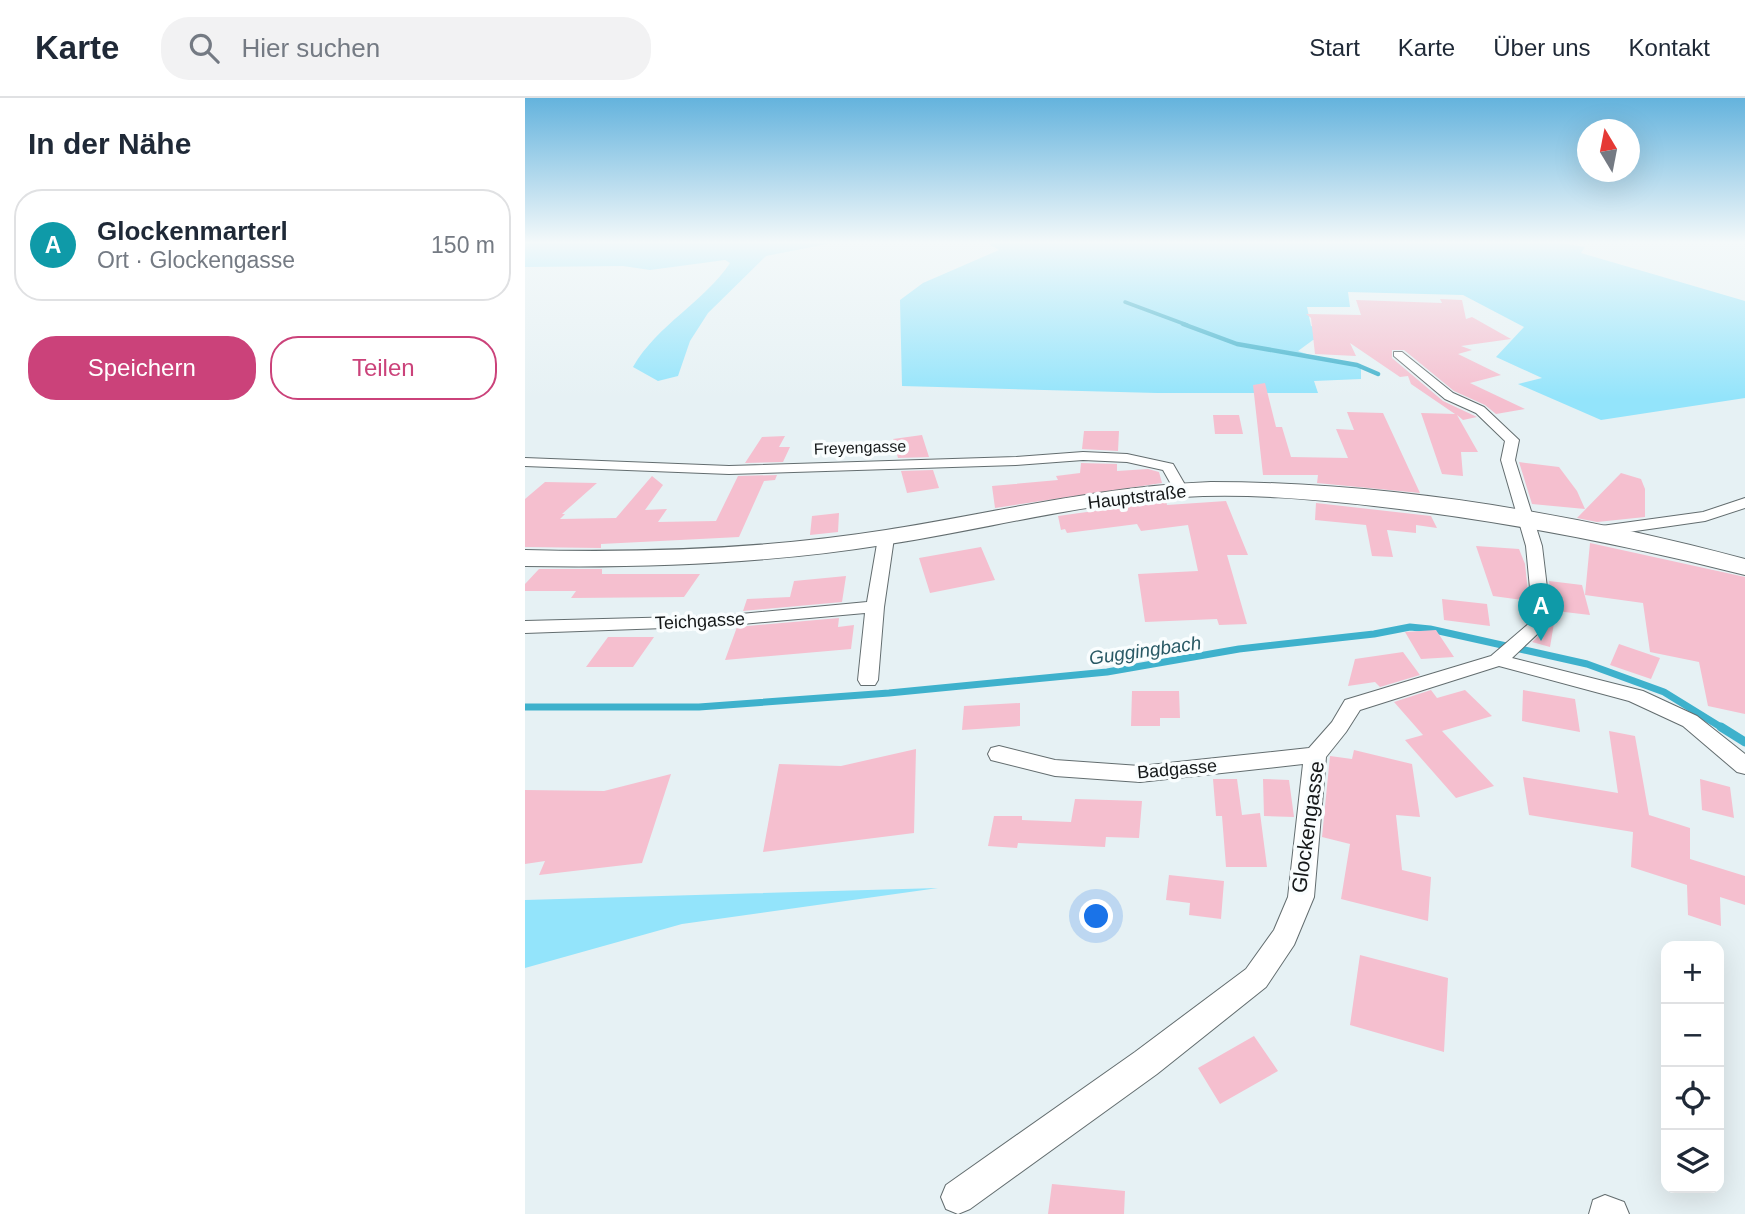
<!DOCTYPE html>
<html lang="de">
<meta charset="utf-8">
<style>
:root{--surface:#fff;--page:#f2f2f3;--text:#1f2937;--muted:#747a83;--line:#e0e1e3;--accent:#cb427a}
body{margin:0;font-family:Arial,sans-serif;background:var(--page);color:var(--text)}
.controls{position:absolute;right:21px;bottom:21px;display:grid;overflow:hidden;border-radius:14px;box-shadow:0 7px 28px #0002}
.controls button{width:63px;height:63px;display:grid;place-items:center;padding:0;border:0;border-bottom:2px solid var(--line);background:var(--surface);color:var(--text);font:35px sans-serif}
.compass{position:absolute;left:1052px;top:21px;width:63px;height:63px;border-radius:50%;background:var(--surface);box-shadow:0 7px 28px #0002;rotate:350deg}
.you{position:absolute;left:572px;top:819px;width:24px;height:24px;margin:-18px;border:5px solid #fff;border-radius:50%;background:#1a73e8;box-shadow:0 0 0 10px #1a73e833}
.badge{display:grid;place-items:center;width:46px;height:46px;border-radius:50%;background:var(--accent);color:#fff;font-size:23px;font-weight:700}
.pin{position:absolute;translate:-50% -58px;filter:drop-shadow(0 2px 4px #0008)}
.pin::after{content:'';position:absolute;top:37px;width:24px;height:21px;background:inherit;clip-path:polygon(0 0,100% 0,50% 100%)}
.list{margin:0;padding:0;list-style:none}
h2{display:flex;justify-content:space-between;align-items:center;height:91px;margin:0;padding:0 28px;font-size:30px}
h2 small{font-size:23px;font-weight:400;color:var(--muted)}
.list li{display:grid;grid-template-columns:46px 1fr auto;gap:21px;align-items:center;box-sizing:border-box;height:112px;margin:0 14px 14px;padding:0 14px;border:2px solid var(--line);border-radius:28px}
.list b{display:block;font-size:26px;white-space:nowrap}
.list p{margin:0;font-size:23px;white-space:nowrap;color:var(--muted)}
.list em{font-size:23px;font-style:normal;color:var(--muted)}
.actions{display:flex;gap:14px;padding:21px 28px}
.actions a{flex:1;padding:16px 0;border:2px solid var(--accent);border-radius:28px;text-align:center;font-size:24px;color:var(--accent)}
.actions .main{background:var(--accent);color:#fff}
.icon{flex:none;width:38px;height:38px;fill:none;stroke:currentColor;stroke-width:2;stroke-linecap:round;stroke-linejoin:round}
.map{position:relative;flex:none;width:1220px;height:1116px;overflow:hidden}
header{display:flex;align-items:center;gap:42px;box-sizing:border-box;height:98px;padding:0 35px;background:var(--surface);border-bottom:2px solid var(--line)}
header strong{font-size:33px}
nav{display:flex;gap:38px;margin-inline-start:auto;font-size:24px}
.search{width:490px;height:63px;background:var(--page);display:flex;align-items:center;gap:18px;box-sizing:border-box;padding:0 24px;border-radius:28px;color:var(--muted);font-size:26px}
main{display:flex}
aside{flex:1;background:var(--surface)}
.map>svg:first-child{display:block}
</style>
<header>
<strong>Karte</strong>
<div class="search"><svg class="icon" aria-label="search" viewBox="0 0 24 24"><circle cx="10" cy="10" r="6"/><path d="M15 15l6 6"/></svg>Hier suchen</div>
<nav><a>Start</a><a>Karte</a><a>Über uns</a><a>Kontakt</a></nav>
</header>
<main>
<aside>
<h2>In der Nähe<small></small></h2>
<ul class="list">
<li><span class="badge" style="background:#0f9aa8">A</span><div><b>Glockenmarterl</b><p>Ort · Glockengasse</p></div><em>150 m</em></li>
</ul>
<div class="actions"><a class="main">Speichern</a><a>Teilen</a></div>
</aside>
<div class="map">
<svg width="1220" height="1116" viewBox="0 0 1220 1116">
<rect width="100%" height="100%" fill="#e6f1f4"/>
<path fill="#93e4fb" d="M0 145H307L241 158 183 215 165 243 153 278 133 283 108 269C132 227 179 204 205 165L200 162 125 172 98 168 0 169Z
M462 145H1037L1060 149 1056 155 1220 203V300L1076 322 993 286 1017 280 971 259 999 229 938 197 823 194 825 209H782L786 228 835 240 788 242 773 253 799 262 836 266V281L789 283 793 295H632L377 288 375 202 398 185 474 152Z
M413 790 157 826 0 870V802Z"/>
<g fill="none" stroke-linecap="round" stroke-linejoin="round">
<path stroke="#3eb1cc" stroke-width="3.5" d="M600 204 662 227"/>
<path stroke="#3eb1cc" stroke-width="4.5" d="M658 226 712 246 832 267 853 276"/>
<path stroke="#3eb1cc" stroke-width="7" d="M0 609H174L364 595 582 574 714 551 849 536 885 529 905 531 1062 566 1139 594 1199 631"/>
<path stroke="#3eb1cc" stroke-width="9" d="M1196 629 1220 644"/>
</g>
<path fill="#f5bfcf" d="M915 201 937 202 941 221 947 219 986 241 936 248 947 252 933 256 976 277 945 285 1000 311 971 316 960 307 929 293 879 252H867V260L918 303 952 319 938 322 932 317 953 354H936L938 378 917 376 896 315 930 316 886 286 883 278 875 279 825 245 831 258 790 256 786 220 781 216 836 217 831 202 917 205Z
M740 285 751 329H757L766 359 823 360 811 331 829 332 822 314 858 315 895 395 792 385 793 377H738L728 287Z
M688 317H714L718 336H690Z
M559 333H594L593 353 557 351Z
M397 337 404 359 373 360 368 341Z
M260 338 254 349H265L258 364 220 365 237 339Z
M994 364 1034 369 1052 393 1060 411 1007 406Z
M556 365 592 366V373L623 371 634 374 637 385 470 410 467 388 533 382 531 378 555 375Z
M408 372 414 390 382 395 376 373Z
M1096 375 1116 381 1120 391V419L1072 424 1052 420Z
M252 377 250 382 239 383 214 439 76 446V450L0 449V401L20 384 72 385 37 416H40L35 421 91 420 127 378 138 387 120 412 142 411 133 424 191 423 213 378Z
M641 403 642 407 701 403 723 457H702L722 526 694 527 692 521 620 524 613 476 673 473 663 427 616 433 612 426 542 435 540 431 536 432 533 418Z
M791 405 906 418 912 430 891 427V435L862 432 868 459 847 458 841 427 790 422Z
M314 415 313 434 285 437 287 418Z
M1065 445 1220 479V616L1183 608 1174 564 1125 554 1118 505 1060 497Z
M951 448 994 451 1000 466 1004 503 968 498Z
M456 449 470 482 405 495 394 460Z
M14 471H77V476H175L159 499 46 500 51 493H0V486Z
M321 478 317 504 218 513 222 501 265 499 269 483Z
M1024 483 1057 487 1065 517 1031 513 1025 549 1007 544 1029 523Z
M917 501 962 506 965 528 919 522Z
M314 520 313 529 329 527 326 551 200 562 212 529Z
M911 532 929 559 896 561 880 534Z
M83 539H129L108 569H61Z
M1094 546 1135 560 1126 581 1085 567Z
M878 554 895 577 855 589 850 584 823 588 830 561Z
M906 592 912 600 940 592 967 618 917 633 969 688 931 700 880 642 898 637 869 604Z
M998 592 1050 601 1055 634 997 623Z
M607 593H654L655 620H635V628H606Z
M495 605V628L437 632 439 608Z
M1084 633 1110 638 1124 717 1165 730V761L1220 778V807L1195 799 1196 828 1163 817 1162 787 1106 769 1108 734 1004 717 998 679 1093 695Z
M391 651 389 735 238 754 254 666 316 668Z
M829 652 887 666 895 719 871 717 877 772 906 779 903 823 816 801 825 746 797 739 805 658 827 661Z
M146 676 117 765 14 777 20 763 0 766V692L79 693Z
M688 681H712L717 717 735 715 742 769H701L697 718H691Z
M738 681 764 682 769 719 739 718Z
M1175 681 1205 689 1209 720 1177 712Z
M550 701 617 703 614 740 581 739 580 749 493 745 492 750 463 748 469 718H497V722L546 724Z
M644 777 699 783 696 821 664 817 665 805 641 802Z
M835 857 923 880 919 954 825 927Z
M729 938 753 973 695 1006 673 970Z
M527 1086 600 1093 599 1116H523Z"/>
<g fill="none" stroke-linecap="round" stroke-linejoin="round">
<defs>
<path id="minor" d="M869 254H877L928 295 959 309 994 342 990 362 1017 448 1026 523 987 560 1118 593 1172 618 1220 656V676L1212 674 1158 628 1104 603 974 568 835 612 821 634 801 659 789 799 769 847 741 889 632 976 445 1111 433 1116 421 1111 416 1099 421 1087 610 954 721 871 749 832 763 799 778 666 615 684 530 678 466 662 463 656 466 650 474 648 530 662 615 668 784 650 807 624 820 602 966 558 1008 522 1001 448 976 362 980 343 951 315 920 301 869 258Z
M558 354 602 356 648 366 663 392 656 396 651 395 638 372 602 364 558 362 491 367 204 376 0 368V360L204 368 491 359Z
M1220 400V410L1180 423 1069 439 1061 434 1069 429 1178 414Z
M361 435 369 440 359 509 353 582 350 587H336L333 582 340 515 195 528 0 535V523L195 518 342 504 353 440Z
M1080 1097 1099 1104 1104 1116H1064L1068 1102Z"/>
<path id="primary" d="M686 384C865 384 1047 415 1220 461V477C1097 446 975 422 849 408 786 401 721 395 657 399 556 405 458 432 358 447 239 466 120 470 0 468V452C121 455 241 451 361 432 469 415 576 388 686 384Z"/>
</defs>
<use href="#minor" stroke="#636d6f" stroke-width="2"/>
<use href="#primary" stroke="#636d6f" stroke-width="2"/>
<use href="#minor" fill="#fff" fill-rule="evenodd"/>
<use href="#primary" fill="#fff" fill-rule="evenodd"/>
</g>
<linearGradient id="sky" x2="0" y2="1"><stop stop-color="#64b3dd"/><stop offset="0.48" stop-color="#f4f9fa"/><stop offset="1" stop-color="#f4f9fa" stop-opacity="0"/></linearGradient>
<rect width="1220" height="301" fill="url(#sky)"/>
<g text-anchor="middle" stroke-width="7" stroke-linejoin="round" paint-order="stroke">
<g font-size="16" fill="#151819" stroke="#f9fdfe">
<text transform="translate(335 349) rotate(-2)" y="6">Freyengasse</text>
</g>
<g font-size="18" fill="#151819" stroke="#f9fdfe">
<text transform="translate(612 399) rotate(-7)" y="6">Hauptstraße</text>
<text transform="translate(175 523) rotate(-3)" y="6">Teichgasse</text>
<text transform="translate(652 671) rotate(-5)" y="6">Badgasse</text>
</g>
<g font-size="19" font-style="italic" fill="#295965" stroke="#f9fdfe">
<text transform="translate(620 552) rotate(-8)" y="7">Guggingbach</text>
</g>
<g font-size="21" fill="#151819" stroke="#f9fdfe">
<text transform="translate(783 729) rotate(-82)" y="7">Glockengasse</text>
</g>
</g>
</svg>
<div class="controls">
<button>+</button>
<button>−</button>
<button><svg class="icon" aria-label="locate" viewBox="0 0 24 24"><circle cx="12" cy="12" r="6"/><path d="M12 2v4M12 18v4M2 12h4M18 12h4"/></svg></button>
<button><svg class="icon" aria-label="layers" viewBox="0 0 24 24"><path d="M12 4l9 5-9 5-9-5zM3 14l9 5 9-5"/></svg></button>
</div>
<svg class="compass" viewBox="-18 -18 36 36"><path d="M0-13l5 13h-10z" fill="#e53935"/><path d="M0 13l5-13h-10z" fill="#747a83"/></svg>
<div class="you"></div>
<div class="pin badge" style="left:1016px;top:543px;background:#0f9aa8">A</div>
</div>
</main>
